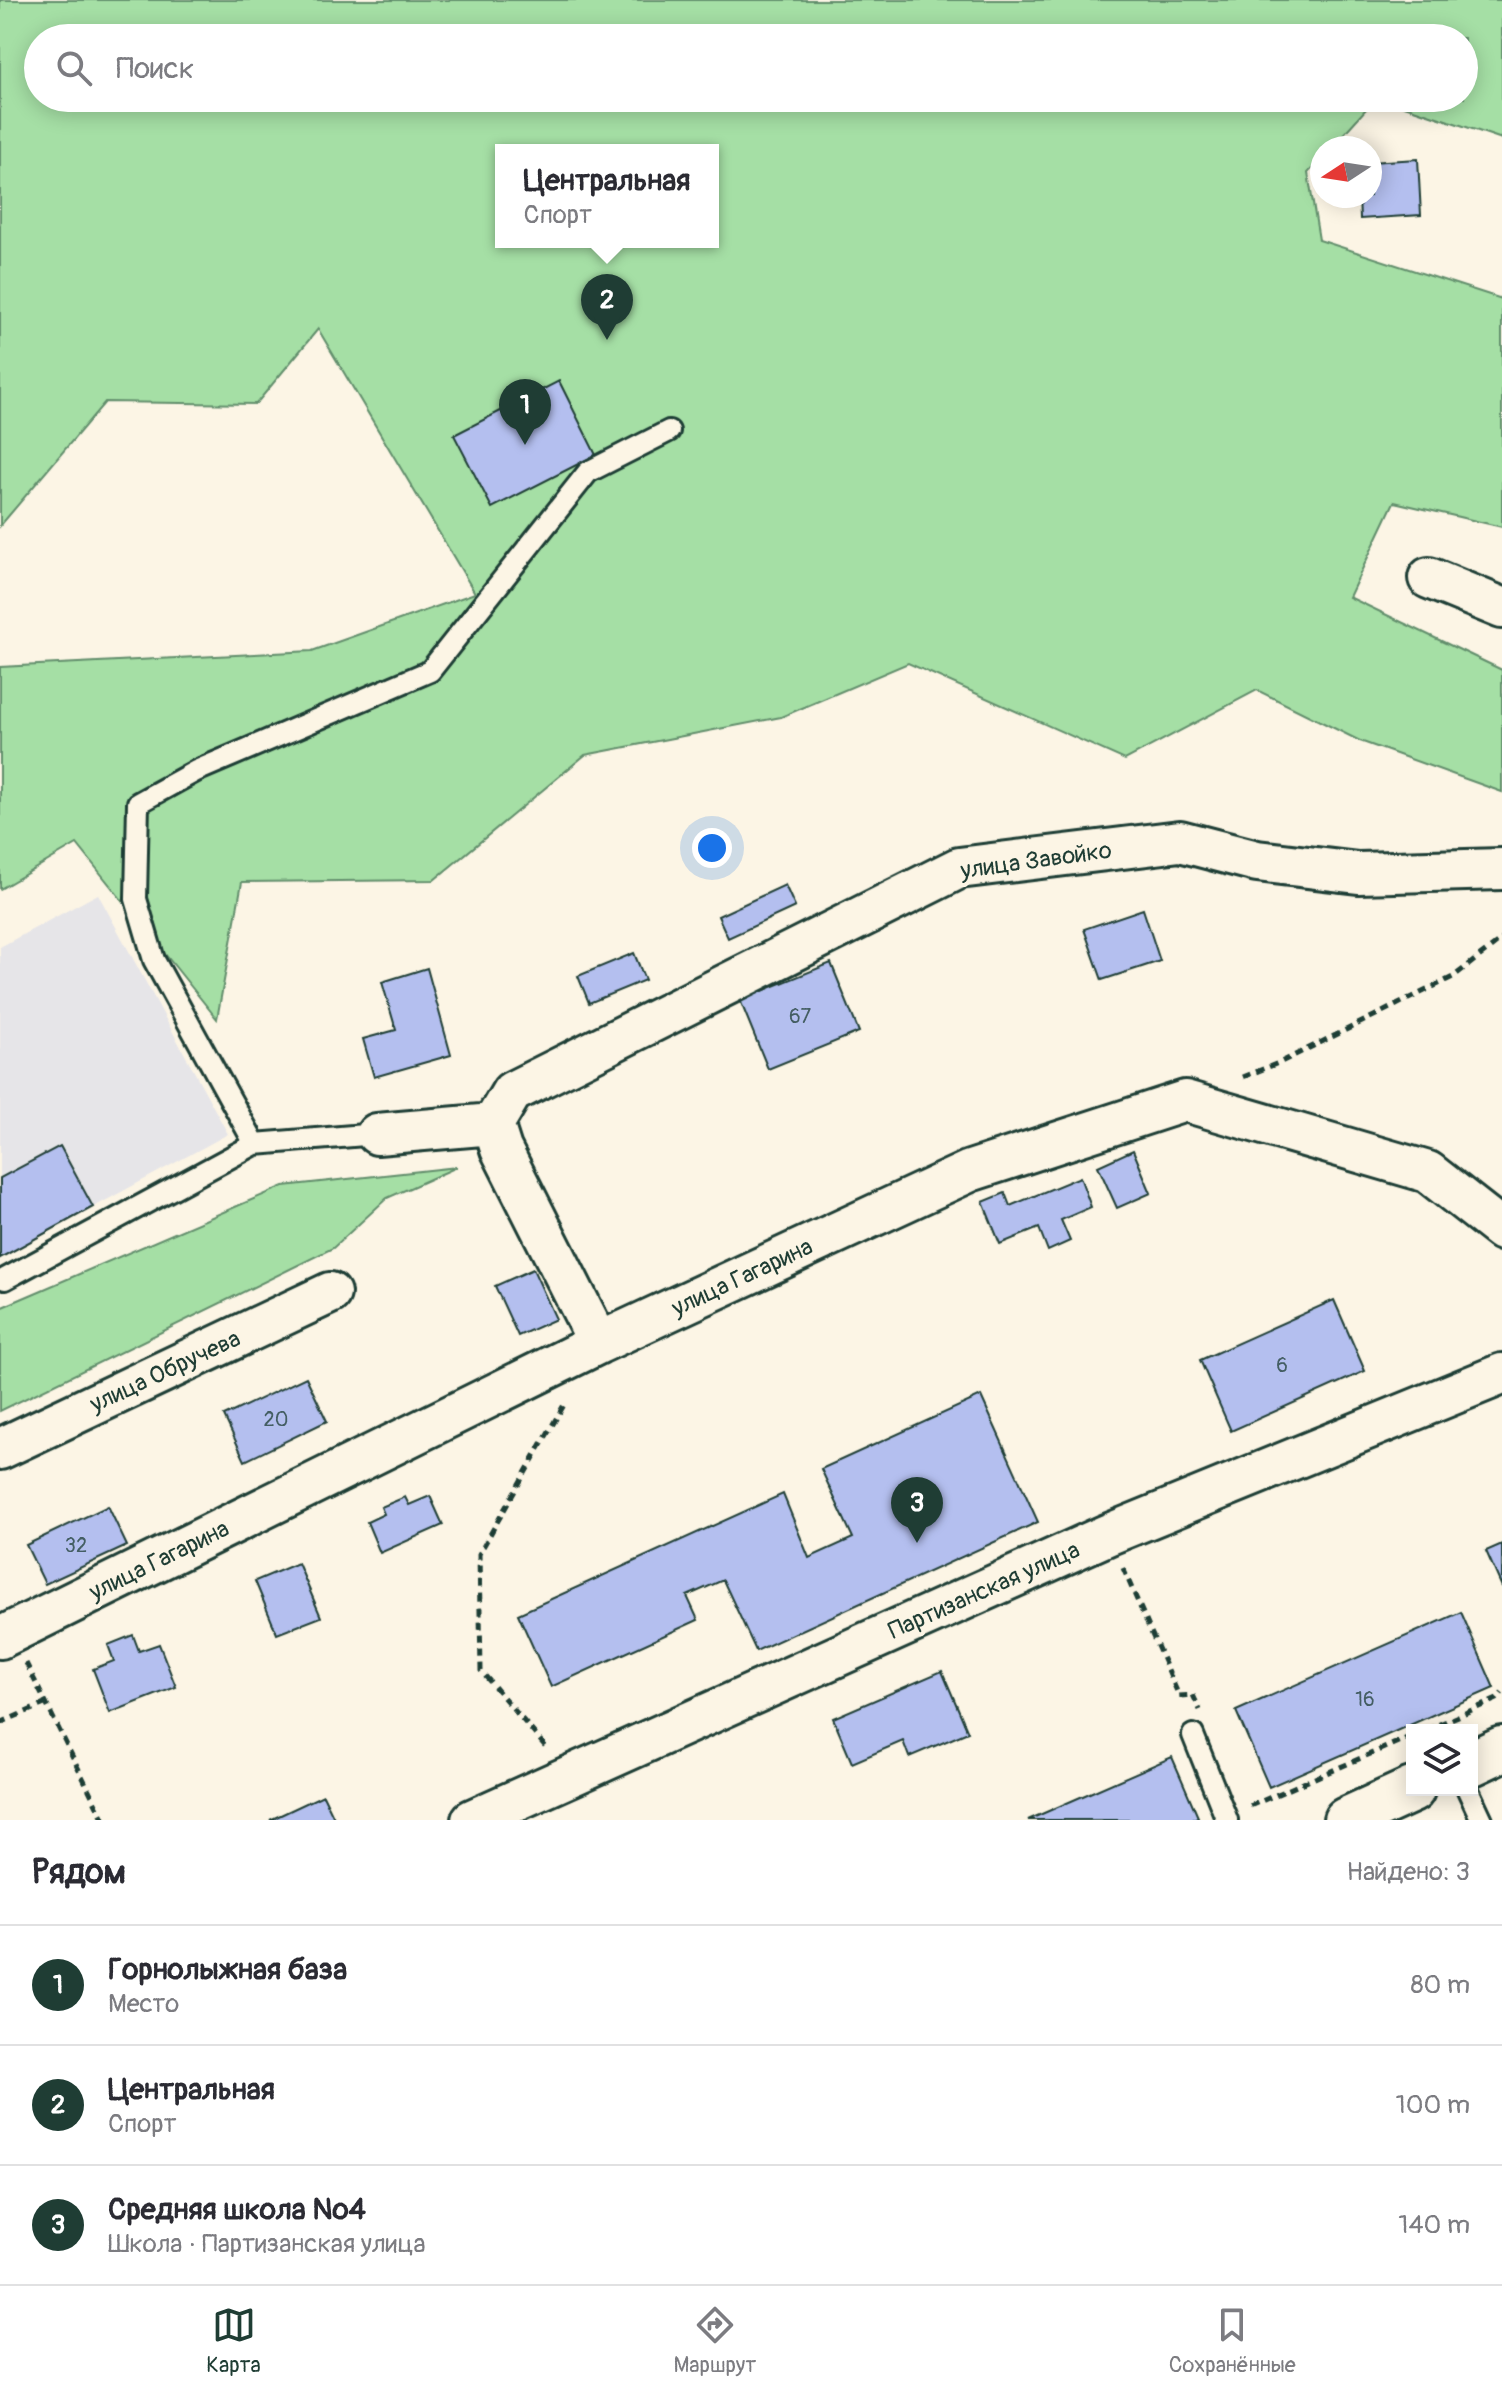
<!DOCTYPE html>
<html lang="ru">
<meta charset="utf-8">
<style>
:root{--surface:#fff;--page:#f2f2f3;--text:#2b2b33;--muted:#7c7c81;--line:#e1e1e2;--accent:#1f3d34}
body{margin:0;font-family:Pangolin,sans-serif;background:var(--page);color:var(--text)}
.controls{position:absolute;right:24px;bottom:24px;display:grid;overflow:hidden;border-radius:0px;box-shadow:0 4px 20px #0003}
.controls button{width:72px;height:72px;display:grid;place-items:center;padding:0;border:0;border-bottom:2px solid var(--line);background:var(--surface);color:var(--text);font:40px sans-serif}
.compass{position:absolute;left:1310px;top:136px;width:72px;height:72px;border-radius:50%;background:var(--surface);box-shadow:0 4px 20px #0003;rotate:258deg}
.you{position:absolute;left:712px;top:848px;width:28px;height:28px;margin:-20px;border:6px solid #fff;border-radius:50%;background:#1a73e8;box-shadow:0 0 0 12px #1a73e833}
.badge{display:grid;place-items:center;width:52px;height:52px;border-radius:50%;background:var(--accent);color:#fff;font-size:26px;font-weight:700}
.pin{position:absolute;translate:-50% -66px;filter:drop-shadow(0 2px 4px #0008)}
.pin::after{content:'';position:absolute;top:42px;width:28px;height:24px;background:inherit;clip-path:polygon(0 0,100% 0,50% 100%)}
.popup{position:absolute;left:495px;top:144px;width:224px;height:104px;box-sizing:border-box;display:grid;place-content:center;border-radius:0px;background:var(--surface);filter:drop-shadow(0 2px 6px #0005);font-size:26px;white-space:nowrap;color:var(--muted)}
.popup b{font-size:30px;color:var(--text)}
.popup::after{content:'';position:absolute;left:50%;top:100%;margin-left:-16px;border:16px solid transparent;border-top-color:var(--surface)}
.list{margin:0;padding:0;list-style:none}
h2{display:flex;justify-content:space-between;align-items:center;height:104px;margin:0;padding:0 32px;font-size:34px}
h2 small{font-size:26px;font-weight:400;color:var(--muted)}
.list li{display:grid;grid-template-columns:52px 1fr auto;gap:24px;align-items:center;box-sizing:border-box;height:120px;padding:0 32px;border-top:2px solid var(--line)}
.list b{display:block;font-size:30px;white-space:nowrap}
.list p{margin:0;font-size:26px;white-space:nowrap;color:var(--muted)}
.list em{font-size:26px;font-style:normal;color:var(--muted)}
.icon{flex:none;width:44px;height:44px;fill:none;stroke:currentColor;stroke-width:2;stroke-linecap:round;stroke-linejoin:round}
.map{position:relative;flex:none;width:1502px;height:1820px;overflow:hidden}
.search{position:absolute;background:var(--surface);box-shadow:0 4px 20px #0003;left:24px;right:24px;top:24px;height:88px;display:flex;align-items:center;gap:20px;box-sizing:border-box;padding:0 28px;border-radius:44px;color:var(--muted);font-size:30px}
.sheet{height:464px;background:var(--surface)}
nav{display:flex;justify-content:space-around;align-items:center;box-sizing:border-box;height:112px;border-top:2px solid var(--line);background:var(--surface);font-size:22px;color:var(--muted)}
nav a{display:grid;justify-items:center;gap:4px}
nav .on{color:var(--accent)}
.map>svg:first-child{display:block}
</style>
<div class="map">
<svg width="1502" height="1820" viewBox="0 0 1502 1820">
<rect width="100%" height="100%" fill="#fcf5e5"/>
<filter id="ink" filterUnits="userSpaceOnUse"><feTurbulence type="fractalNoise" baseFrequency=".0125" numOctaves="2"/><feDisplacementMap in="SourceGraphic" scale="16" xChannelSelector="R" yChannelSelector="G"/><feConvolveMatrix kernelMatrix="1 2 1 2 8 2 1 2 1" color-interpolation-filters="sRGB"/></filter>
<g filter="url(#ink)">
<path fill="#e6e5e8" d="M98 894 228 1134 0 1258V947Z"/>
<path fill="#a5dfa5" stroke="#628e6c" stroke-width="2" fill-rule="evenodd" d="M0 0H1502V139L1381 98H1464V38H38V98H1376L1331 148H1322V158L1308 173 1319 240 1502 299V527L1394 502 1349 597 1502 670V792L1360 741 1257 690 1125 760 908 663 781 717 585 755 434 880 242 882 217 1019 77 844 0 889V667L312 651 475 593 318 329 256 404 105 402 0 526ZM501 150H713V242H501Z
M457 1167 387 1198 333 1248 0 1411V1308L284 1186Z"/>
<path fill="#b4bfef" stroke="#1f3d34" stroke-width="2" d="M1418 159 1421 215 1360 219 1359 196H1370V162Z
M559 381 596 455 492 508 454 435Z
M785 885 795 907 728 938 718 916Z
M1143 909 1160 961 1102 980 1084 929Z
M634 953 645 980 589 1003 578 976Z
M831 963 859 1032 768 1069 740 1000Z
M427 968 451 1055 374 1077 363 1039 396 1030 382 982Z
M60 1146 93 1207 0 1258V1178Z
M1133 1150 1151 1193 1117 1208 1098 1166Z
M1080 1177 1091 1207 1061 1220 1070 1241 1048 1251 1039 1228 1000 1244 983 1202 1005 1193 1010 1206Z
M533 1269 556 1319 518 1336 495 1286Z
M1334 1300 1365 1371 1231 1431 1200 1360Z
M306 1377 327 1421 245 1461 224 1416Z
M981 1396 1038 1522 756 1651 723 1580 687 1596 698 1620 551 1687 518 1614 783 1494 809 1558 853 1538 821 1469Z
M430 1496 443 1525 380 1553 367 1522 384 1514 381 1507 405 1497 409 1505Z
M108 1506 127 1546 45 1584 26 1545Z
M1502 1544V1587L1486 1551Z
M298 1563 321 1617 277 1634 255 1581Z
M1461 1612 1494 1688 1269 1787 1236 1711Z
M133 1635 139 1651 159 1644 176 1687 110 1713 93 1669 114 1661 108 1645Z
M942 1671 968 1732 909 1757 903 1741 852 1763 833 1718Z
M1172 1757 1198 1817 1191 1820H1028Z
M323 1795 335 1820H270Z"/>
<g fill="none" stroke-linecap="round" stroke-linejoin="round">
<defs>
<path id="service" d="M255 1144 154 960 136 899 138 803 196 771 430 671 588 472 669 431
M5 1279 255 1144 377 1134
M1193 1735 1227 1820
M1468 1790 1482 1820"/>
<path id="minor" d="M1429 578 1502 608
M493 1124 512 1092 959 868 1180 841 1257 861 1358 873 1502 869
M493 1124 501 1149 599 1343
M377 1134 493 1124
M0 1449 330 1293
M0 1638 599 1343 970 1171 1185 1101 1428 1172 1502 1230
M472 1820 1107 1535 1502 1374"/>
<path id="primary" d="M1472 1763 1502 1749
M1346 1820 1412 1790"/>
</defs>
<use href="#service" stroke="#1f3d34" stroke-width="26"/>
<use href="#minor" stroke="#1f3d34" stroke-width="46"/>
<use href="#primary" stroke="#1f3d34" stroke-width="50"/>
<path stroke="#1f3d34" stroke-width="5" stroke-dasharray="8 6" stroke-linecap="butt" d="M1243 1077 1281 1062 1453 977 1502 939
M1123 1568 1179 1696 1193 1695 1200 1710
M26 1663 104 1820
M0 1723 47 1703
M1426 1730 1497 1699 1502 1693
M545 1746 481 1671 479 1554 565 1403
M1250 1806 1412 1736"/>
<use href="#service" stroke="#fcf5e5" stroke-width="20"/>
<use href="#minor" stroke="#fcf5e5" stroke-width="40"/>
<use href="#primary" stroke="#fcf5e5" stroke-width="44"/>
</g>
</g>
<g text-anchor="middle" stroke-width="8" stroke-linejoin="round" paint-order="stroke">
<g font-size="20" fill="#445e63">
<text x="800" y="1023">67</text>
<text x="1282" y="1372">6</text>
<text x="276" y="1426">20</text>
<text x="76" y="1552">32</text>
<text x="1365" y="1706">16</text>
</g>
<g font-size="24" fill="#1f3d34" stroke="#fcf5e5">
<text transform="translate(1036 860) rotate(-8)" y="8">улица Завойко</text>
<text transform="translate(742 1277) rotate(-25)" y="8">улица Гагарина</text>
<text transform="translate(165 1371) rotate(-25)" y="8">улица Обручева</text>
<text transform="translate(159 1560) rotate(-26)" y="8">улица Гагарина</text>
<text transform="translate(984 1590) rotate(-24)" y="8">Партизанская улица</text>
</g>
</g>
</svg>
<div class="controls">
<button><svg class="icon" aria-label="layers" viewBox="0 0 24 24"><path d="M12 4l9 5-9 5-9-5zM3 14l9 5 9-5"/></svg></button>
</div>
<svg class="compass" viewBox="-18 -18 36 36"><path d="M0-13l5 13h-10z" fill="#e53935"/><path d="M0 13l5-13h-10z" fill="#7c7c81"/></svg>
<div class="you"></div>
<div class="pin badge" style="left:525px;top:445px">1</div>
<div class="pin badge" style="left:607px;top:340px">2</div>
<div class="popup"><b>Центральная</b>Спорт</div>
<div class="pin badge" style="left:917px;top:1543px">3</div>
<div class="search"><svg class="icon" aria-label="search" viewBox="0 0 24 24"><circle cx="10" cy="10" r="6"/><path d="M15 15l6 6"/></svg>Поиск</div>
</div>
<section class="sheet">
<h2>Рядом<small>Найдено: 3</small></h2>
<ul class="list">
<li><span class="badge">1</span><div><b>Горнолыжная база</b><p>Место</p></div><em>80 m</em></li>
<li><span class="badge">2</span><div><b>Центральная</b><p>Спорт</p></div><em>100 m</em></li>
<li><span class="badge">3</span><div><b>Средняя школа №4</b><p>Школа · Партизанская улица</p></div><em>140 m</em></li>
</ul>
</section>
<nav>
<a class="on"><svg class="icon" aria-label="map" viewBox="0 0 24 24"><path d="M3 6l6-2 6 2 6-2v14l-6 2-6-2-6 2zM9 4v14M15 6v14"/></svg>Карта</a>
<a><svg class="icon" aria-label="directions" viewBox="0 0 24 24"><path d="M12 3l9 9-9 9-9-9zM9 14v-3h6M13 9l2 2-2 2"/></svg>Маршрут</a>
<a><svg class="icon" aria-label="saved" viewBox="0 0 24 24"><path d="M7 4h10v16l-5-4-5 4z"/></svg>Сохранённые</a>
</nav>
